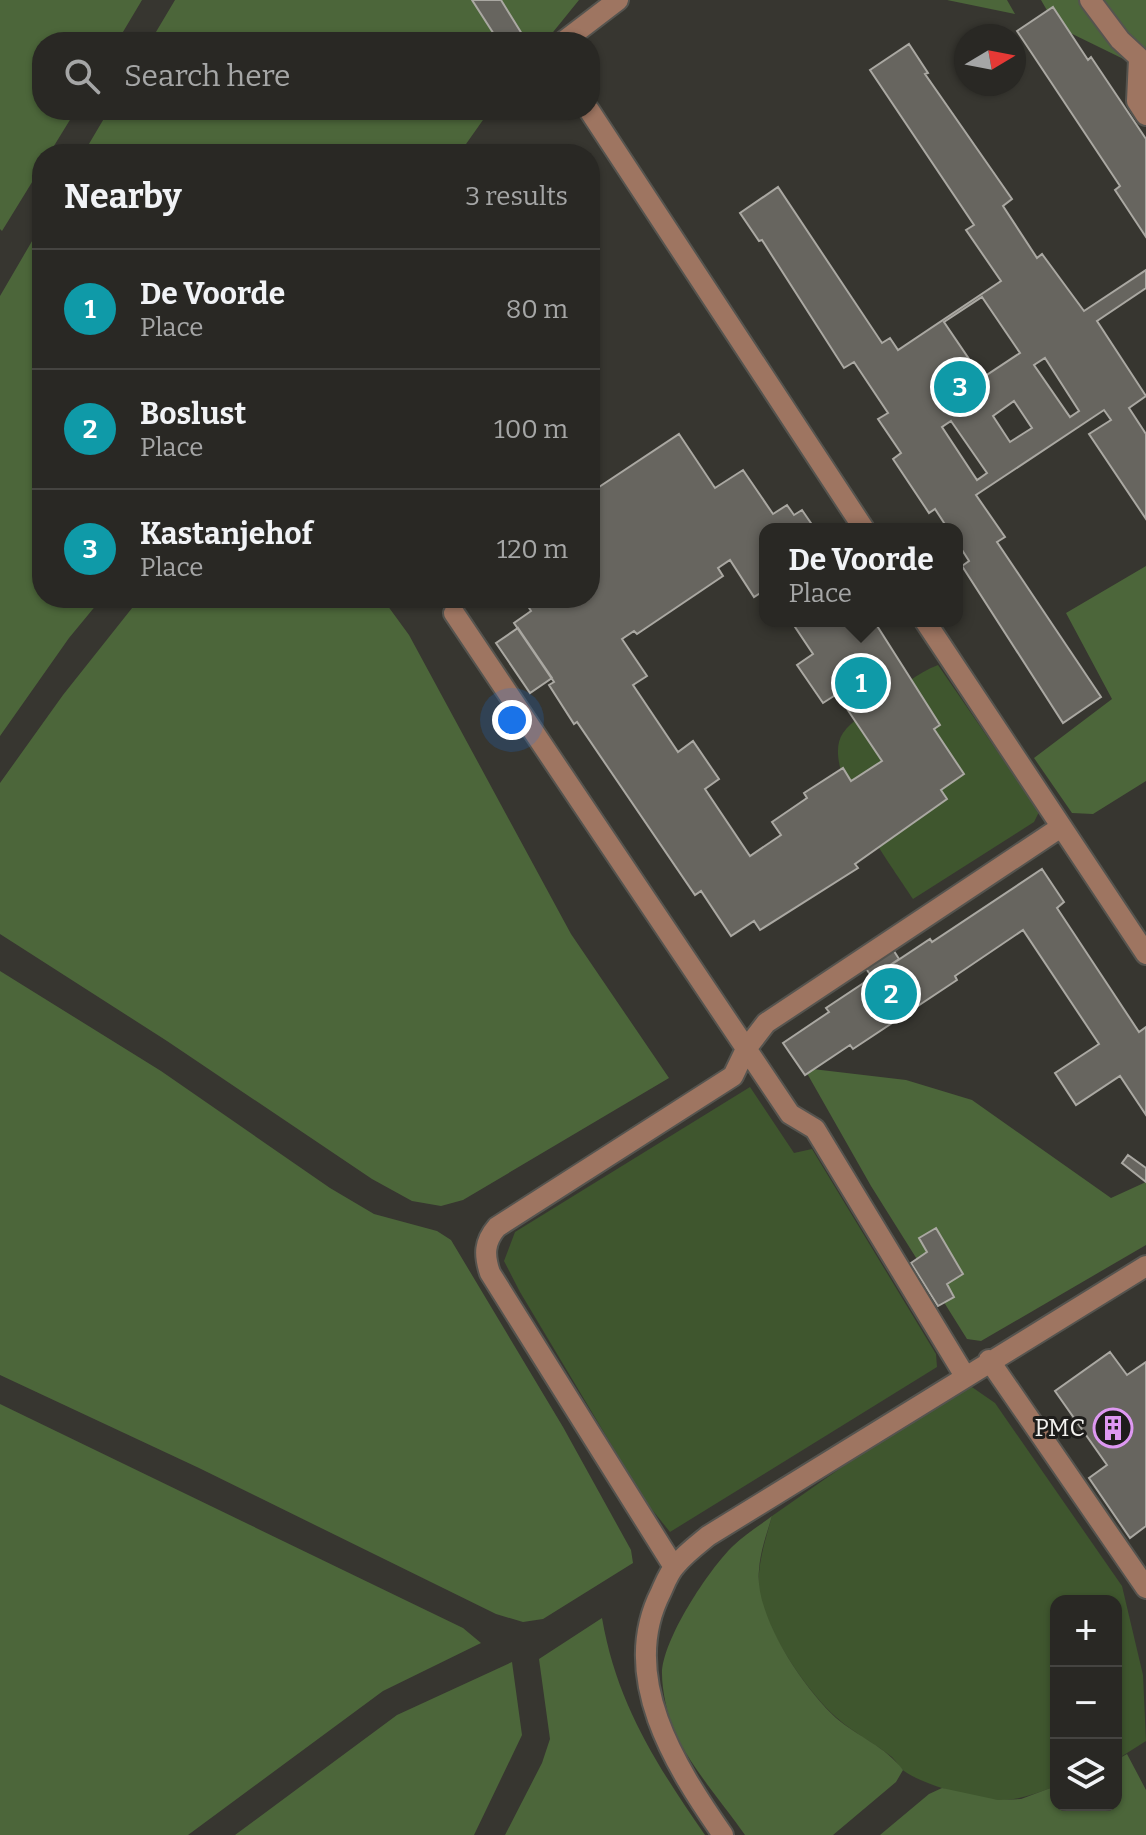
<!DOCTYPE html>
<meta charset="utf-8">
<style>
:root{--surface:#292824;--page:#353431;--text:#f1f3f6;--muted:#a5a6a6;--line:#454441;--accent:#bca0f2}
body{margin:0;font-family:Bitter,serif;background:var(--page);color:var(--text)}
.controls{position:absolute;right:24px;bottom:24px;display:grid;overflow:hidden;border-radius:16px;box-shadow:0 2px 6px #0004}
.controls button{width:72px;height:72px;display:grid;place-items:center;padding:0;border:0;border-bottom:2px solid var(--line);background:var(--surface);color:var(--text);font:40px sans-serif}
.compass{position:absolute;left:954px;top:24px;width:72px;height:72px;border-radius:50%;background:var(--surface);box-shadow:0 2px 6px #0004;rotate:80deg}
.you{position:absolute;left:512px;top:720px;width:28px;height:28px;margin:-20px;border:6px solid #fff;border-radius:50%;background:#1a73e8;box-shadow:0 0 0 12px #1a73e833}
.badge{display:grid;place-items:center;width:52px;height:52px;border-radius:50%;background:var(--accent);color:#fff;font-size:26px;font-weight:700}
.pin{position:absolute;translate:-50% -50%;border:4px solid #fff;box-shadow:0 2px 8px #0006}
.popup{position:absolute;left:759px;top:523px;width:204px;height:104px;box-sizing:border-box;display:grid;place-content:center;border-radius:16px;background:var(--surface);filter:drop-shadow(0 2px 6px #0005);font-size:26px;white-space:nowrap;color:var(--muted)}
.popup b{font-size:30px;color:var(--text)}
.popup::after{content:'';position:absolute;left:50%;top:100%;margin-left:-16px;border:16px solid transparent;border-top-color:var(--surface)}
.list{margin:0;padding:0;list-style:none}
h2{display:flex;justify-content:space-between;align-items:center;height:104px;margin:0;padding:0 32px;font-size:34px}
h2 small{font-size:26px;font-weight:400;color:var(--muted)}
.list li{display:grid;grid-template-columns:52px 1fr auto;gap:24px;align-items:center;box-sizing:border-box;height:120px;padding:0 32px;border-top:2px solid var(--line)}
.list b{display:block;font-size:30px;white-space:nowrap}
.list p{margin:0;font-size:26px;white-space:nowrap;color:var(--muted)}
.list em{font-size:26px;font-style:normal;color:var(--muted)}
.icon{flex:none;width:44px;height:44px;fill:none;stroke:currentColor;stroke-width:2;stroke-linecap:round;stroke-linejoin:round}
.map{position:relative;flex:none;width:1146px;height:1835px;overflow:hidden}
.search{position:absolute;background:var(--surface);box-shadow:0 2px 6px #0004;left:32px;top:32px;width:568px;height:88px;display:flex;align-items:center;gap:20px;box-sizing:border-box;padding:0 28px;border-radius:32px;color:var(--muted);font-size:30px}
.panel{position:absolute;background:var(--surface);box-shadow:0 2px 6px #0004;left:32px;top:144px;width:568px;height:464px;border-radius:32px}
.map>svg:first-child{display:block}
</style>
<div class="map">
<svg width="1146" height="1835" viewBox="0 0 1146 1835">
<rect width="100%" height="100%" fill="#373630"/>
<path fill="#3f562e" d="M938 665 1039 812 1034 822 913 899C893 867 818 769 843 733 852 720 869 711 882 702 900 688 917 673 938 665Z
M750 1087 794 1153 812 1149 936 1354 937 1367 670 1532 645 1501 520 1292 504 1261 515 1232Z
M969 1385 995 1403 1122 1586 1143 1675 1146 1741 1116 1760V1601H1056V1786C1037 1793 1018 1801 997 1800 973 1798 923 1785 904 1771 899 1767 896 1761 892 1757 874 1743 854 1733 837 1718 810 1695 773 1640 762 1606 753 1576 764 1545 772 1516L865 1451Z"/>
<path fill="#4c663a" d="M0 0H142L117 42H42V110H76L49 154H42V166L2 231 0 229Z
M175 0H579L545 42H150Z
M947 0H1007L1015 14Z
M1041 0H1146V70L1056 26Z
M109 110H490L459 154H83Z
M42 224V598H102L69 638 0 736V296Z
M1146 566V781L1093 814 1072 813 1034 758 1112 699 1066 613Z
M140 598H382L409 635 571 934 669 1078 463 1200 441 1206 412 1201 372 1179 167 1041 0 934V783L63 695Z
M0 971 161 1071 330 1188 374 1214 437 1231 451 1240 563 1427 631 1550 633 1563 543 1619 523 1622 496 1614 199 1468 0 1375Z
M804 1068 906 1080 972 1100 1111 1198 1146 1182V1245L981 1341 967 1339 871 1186Z
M0 1404 463 1628 481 1643 383 1691 188 1835H0Z
M772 1516C767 1533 760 1552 759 1570 754 1615 803 1688 836 1718 857 1736 886 1747 903 1770L896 1782 833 1835H745C722 1802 688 1764 673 1728 667 1713 662 1690 662 1674 662 1640 709 1569 733 1546 744 1535 759 1526 772 1516Z
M602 1618C617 1704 656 1764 705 1835H505L542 1763 550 1739 539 1659Z
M512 1662 522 1735 474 1835H235L397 1715Z
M1127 1754 1146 1790V1835H880L929 1794 942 1788 998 1800 1021 1799 1056 1786V1805H1116V1760Z"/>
<path fill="#67655f" stroke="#aaa8a2" stroke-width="2" fill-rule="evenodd" d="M472 0H501L527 42H499Z
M1053 7 1088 60 1091 57 1146 139V237L1115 190 1120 186 1017 31Z
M909 44 928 73 925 74 1012 199 1003 206 1037 258 1042 254 1084 311 1146 270V288L1097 321 1146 396 1129 408 1146 434V519L1089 434 1111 420 1104 410 976 495 1005 537 997 542 1101 697 1063 723 962 566 969 561 957 542V529H948L935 509 929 513 893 459 901 453 878 419 888 413 854 362 844 368 762 240 759 241 740 213 778 187 882 343 890 338 898 350 1001 281 966 230 974 225 870 70ZM982 297 1020 353 982 378 944 322ZM1045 358 1079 411 1070 417 1034 365ZM1014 401 1032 428 1010 442 993 416ZM951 421 987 473 977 480 942 427Z
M679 434 715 488 743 470 773 514 787 505 794 515 802 510 815 529H765V590L754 597 730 560 718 568 723 576 637 634 634 631 622 639 647 676 633 685 678 752 693 741 719 779 705 789 750 856 781 835 772 822 807 798 804 793 843 768 851 781 882 761 837 694 823 703 797 665 813 654 791 621H874L940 725 934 729 964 774 941 790 947 799 855 864 858 868 760 930 754 921 731 936 701 891 695 895 577 722 574 724 549 685 554 682 514 623 531 611 523 598H590V493Z
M518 628 552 678 530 693 496 643Z
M1042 869 1064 902 1057 908 1139 1032 1146 1027V1115L1120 1076 1076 1105 1055 1073 1099 1044 1023 930 955 976 957 980 853 1049 850 1045 805 1075 783 1043 829 1012 826 1008 930 939 932 942Z
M892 948 899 959 872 977 864 966Z
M1128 1155 1146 1168V1182L1122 1163Z
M936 1228 963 1274 947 1284 954 1297 938 1306 911 1263 927 1252 919 1238Z
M1110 1352 1127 1375 1146 1362V1526L1130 1538 1089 1478 1107 1465 1055 1391Z"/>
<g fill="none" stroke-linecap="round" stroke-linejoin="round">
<defs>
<path id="minor" d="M1090 0 1120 40 1146 64
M563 42 618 0
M1139 59 1137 101 1146 115
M589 110 864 529
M454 613 790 1114 815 1129 965 1376
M925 621 1146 954
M989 1360 1146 1588
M674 1567 490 1273C484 1255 484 1242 497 1227L733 1076 746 1049 766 1023 1061 827
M723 1835C675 1766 618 1676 661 1592 665 1583 669 1572 676 1565 685 1554 697 1545 708 1536L1146 1266"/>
</defs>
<use href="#minor" stroke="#55544f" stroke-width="24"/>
<use href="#minor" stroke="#9e7561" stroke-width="20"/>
</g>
<defs>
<symbol id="building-ring" viewBox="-11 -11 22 22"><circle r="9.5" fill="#1e1d1b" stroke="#de98f2" stroke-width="1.5"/><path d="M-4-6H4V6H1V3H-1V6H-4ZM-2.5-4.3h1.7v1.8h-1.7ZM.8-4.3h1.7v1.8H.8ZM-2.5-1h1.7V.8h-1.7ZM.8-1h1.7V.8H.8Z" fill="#de98f2"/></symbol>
</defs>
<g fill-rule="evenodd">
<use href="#building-ring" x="1091" y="1406" width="44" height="44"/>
</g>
<g text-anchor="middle" stroke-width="6" stroke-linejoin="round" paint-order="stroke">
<g font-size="24" fill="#f3f2ef" stroke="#1e1d1b" text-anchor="end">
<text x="1085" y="1436">PMC</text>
</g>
</g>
</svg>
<div class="controls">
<button>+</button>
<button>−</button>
<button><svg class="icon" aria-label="layers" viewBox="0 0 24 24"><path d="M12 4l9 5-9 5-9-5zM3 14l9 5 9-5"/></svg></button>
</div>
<svg class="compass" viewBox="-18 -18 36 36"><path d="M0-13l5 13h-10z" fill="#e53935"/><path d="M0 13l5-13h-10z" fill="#a5a6a6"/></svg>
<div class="you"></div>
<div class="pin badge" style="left:861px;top:683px;background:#0f9aa8">1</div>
<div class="popup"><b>De Voorde</b>Place</div>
<div class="pin badge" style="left:891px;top:994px;background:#0f9aa8">2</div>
<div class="pin badge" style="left:960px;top:387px;background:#0f9aa8">3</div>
<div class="search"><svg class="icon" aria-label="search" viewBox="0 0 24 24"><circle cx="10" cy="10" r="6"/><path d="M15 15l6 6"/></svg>Search here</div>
<section class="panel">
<h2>Nearby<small>3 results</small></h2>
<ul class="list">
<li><span class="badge" style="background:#0f9aa8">1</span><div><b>De Voorde</b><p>Place</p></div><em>80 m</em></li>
<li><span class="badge" style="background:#0f9aa8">2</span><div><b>Boslust</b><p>Place</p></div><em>100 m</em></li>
<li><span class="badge" style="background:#0f9aa8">3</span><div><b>Kastanjehof</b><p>Place</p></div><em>120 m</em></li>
</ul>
</section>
</div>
